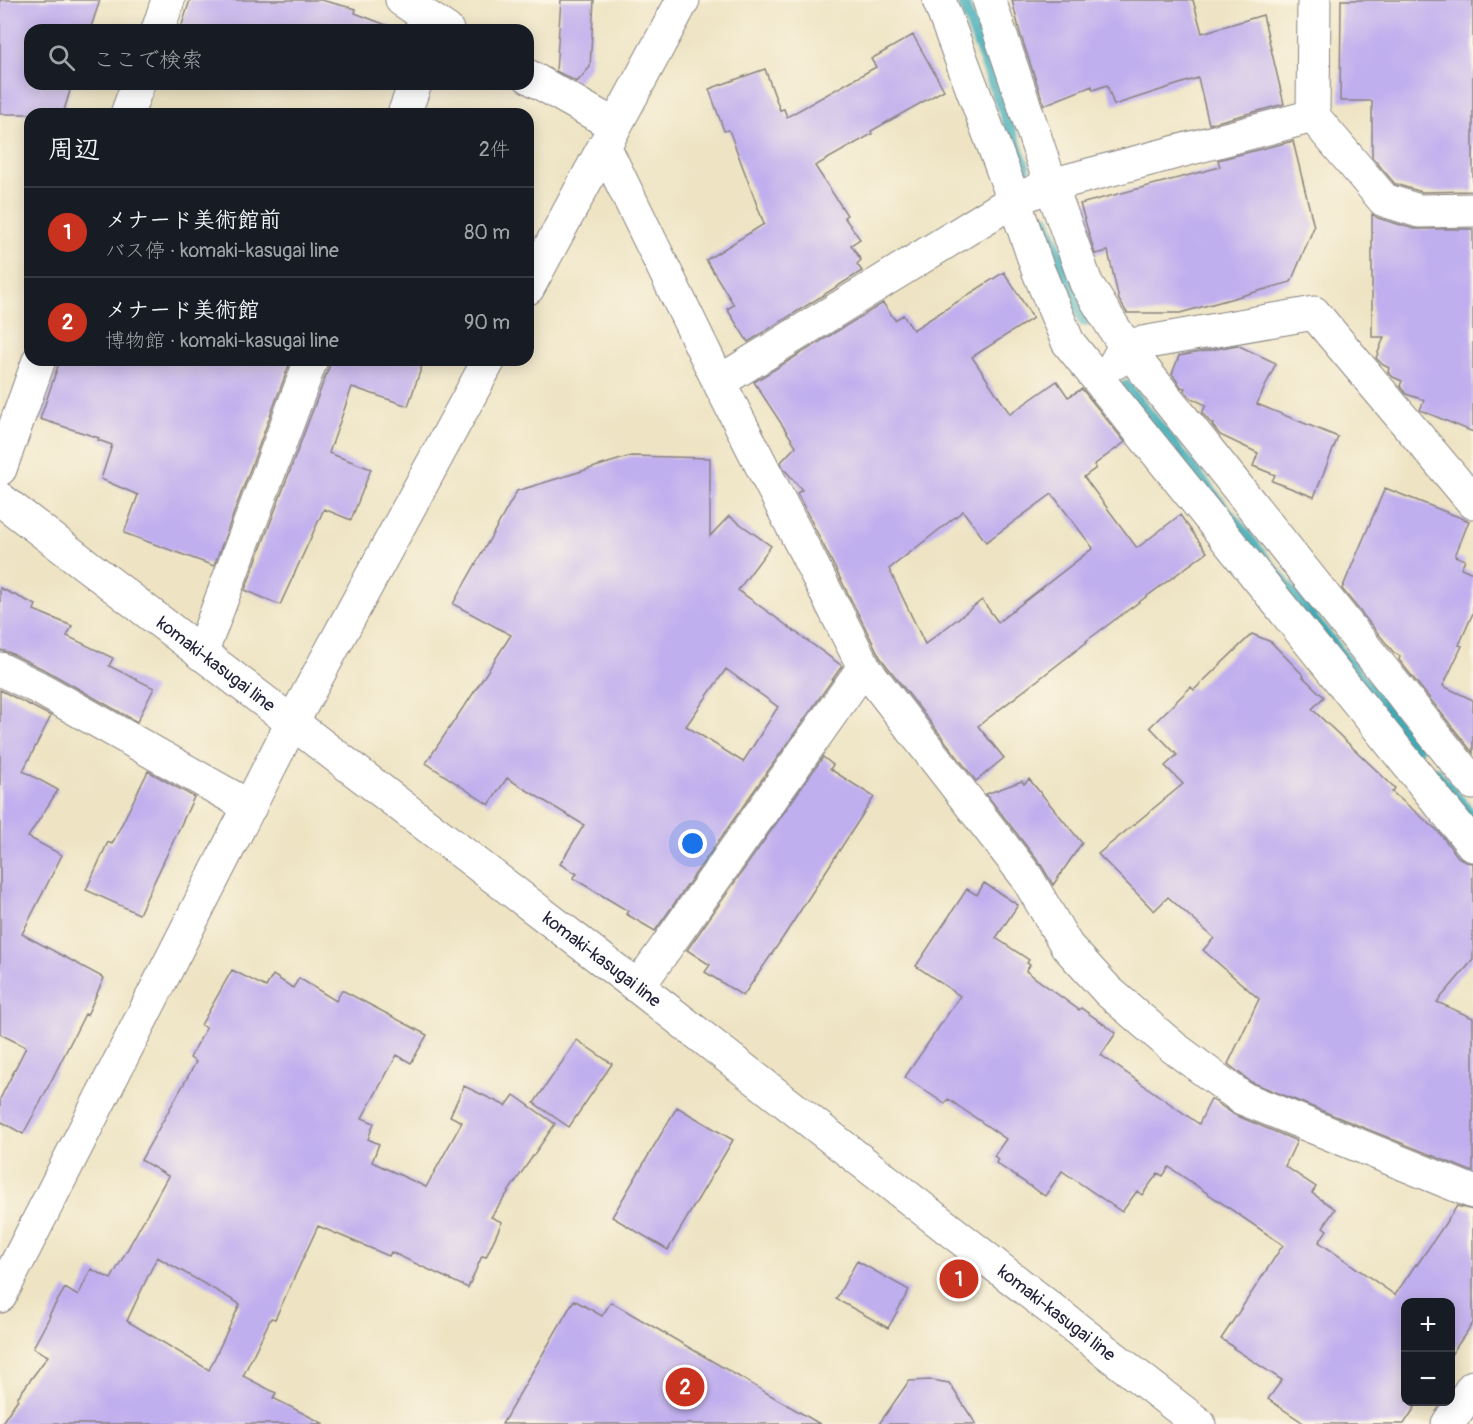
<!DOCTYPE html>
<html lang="ja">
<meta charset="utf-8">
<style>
:root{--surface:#171b24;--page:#242831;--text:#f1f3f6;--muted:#9ea1a6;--line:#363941;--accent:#c8321e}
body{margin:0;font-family:Pangolin,"Klee One",sans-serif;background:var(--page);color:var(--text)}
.controls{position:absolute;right:18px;bottom:18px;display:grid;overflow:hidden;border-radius:12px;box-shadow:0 3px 15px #0003}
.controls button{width:54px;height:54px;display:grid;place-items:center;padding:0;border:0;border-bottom:2px solid var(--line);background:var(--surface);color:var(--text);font:30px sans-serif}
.you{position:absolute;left:693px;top:844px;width:21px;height:21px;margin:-15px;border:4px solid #fff;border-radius:50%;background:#1a73e8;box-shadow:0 0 0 9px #1a73e833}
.badge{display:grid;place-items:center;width:39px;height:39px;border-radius:50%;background:var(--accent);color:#fff;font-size:20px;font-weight:700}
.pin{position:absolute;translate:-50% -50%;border:3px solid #fff;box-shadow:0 2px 6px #0006}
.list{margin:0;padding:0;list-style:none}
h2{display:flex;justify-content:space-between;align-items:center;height:78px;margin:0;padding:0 24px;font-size:26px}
h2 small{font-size:20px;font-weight:400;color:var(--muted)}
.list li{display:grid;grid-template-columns:39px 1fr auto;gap:18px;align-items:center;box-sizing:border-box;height:90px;padding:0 24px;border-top:2px solid var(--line)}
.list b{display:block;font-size:22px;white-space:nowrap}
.list p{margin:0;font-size:20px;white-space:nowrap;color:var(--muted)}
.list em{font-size:20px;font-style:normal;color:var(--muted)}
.icon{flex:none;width:33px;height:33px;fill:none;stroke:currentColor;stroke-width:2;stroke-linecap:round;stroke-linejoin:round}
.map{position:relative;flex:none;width:1473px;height:1424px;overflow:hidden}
.search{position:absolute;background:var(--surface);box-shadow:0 3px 15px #0003;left:24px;top:24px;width:510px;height:66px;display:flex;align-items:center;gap:15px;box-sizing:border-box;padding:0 21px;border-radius:18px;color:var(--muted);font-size:22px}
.panel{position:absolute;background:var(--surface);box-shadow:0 3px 15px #0003;left:24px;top:108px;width:510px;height:258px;border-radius:18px}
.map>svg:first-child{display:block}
</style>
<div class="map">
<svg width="1473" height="1424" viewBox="0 0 1473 1424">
<rect width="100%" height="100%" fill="#fcf5e5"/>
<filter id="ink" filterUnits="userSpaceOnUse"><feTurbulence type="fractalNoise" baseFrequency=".0167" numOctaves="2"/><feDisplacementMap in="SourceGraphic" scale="12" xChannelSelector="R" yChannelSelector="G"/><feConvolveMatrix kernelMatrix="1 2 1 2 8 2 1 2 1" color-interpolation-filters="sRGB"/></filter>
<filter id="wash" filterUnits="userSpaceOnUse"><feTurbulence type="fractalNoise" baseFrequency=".008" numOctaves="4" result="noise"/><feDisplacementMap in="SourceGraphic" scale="24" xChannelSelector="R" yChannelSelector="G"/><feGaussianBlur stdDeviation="1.35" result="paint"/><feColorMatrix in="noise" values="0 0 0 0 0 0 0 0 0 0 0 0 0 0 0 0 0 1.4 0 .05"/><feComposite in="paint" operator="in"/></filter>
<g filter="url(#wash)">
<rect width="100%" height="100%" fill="#eee4c4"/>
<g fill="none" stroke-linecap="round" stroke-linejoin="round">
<path stroke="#3cacb8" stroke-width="12" d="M962 0 1025 168
M1045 219 1084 321
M1126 386 1417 749
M1435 772 1473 817"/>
</g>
<g id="blocks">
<path fill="#c0afee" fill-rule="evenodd" d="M0 0H100L90 30H30V84H72L63 114H0Z
M190 0H321L356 9 355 13 394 28 393 30H190L181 28Z
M561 0H594L590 67 577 82 556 71Z
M1012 0H1193L1202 33 1263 15 1284 104 1209 124 1198 78 1114 105 1107 85 1093 90 1092 86 1044 105 1020 33Z
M1341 0H1473V191L1422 192 1395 184 1372 157V101H1340Z
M913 35 944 90 871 131 872 134 815 166 847 215 844 217 860 239 851 245 861 260 857 264 862 271 748 342 727 309 734 305 706 260 764 224 729 130 724 131 709 89 765 69 780 110 784 109 787 117 876 67 871 59Z
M1293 141 1314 227 1291 282 1180 313H1127L1119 300 1108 251 1095 254 1080 204 1220 167 1218 160Z
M1372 214 1378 218 1414 229H1473V432L1420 410 1424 400 1406 394 1400 386 1402 381 1393 377 1388 372 1389 368 1383 365 1376 358 1384 337H1372Z
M1004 272 1033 318 972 357 1010 414 1057 381 1068 397 1082 389 1125 442 1094 465 1096 468 1084 477 1137 548 1180 515 1207 552 1086 641 1087 642 978 726 1004 758 976 781 880 657 797 493 802 490 784 469 781 462 796 446 754 382 883 303 895 320 903 315 913 330ZM1052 494 1093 548 998 622 982 600 925 644 889 569 963 511 986 542Z
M1237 345 1276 363 1257 404 1338 437 1314 497 1272 481 1275 475 1253 466 1258 453 1220 435 1212 425 1213 424 1210 422 1202 413 1206 405 1191 398 1184 390 1185 388 1181 387 1172 374 1179 356Z
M60 360H291L214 566 124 533 138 495 101 479 112 445 98 440 99 438 40 419Z
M329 360H424L408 406 352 387 329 453 371 469 351 520 324 509 280 605 245 590 329 367Z
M631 456 710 458V536L729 516 771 546 738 590 842 666 655 931 626 914 628 911 573 878 577 874 560 864 584 825 507 778 489 805 426 763 464 706H465L511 635 453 604 517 491ZM726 669 778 707 743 762 686 726Z
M1385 488 1469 521 1455 556 1465 560 1461 568 1473 573V613L1459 645 1462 646 1443 686 1473 700V753L1399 660 1400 656 1394 653 1342 589Z
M0 588 36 605 34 610 72 626 67 636 113 658 109 666 154 688 137 722 47 671 8 652 0 650Z
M1252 634 1271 642 1304 676 1303 677 1324 697 1312 709 1395 788 1392 792 1438 831 1458 857 1466 862 1473 863V960L1437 1002 1473 1018V1172L1251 1082 1228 1064 1259 999 1203 950 1214 938 1168 897 1154 911 1098 854 1183 784 1165 766 1177 755 1150 727 1191 687 1194 690Z
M0 690 51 716 23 771 58 790 28 837 62 855 22 934 104 978 87 1015 85 1014 39 1105 23 1134 0 1121V1099L26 1047 0 1034Z
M823 757 833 765 830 769 874 797 782 939 743 996 705 972 710 965 687 950Z
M148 771 194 797 139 914 86 890 108 842 112 844Z
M1029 779 1082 843 1053 885 1041 865 986 794 1022 781 1024 784Z
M984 883 1018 905 996 938 1029 960 1027 963 1030 965 1026 971 1079 1010 1081 1008 1116 1033 1101 1055 1199 1124 1211 1099 1235 1115 1297 1141 1285 1166 1316 1187 1312 1193 1335 1209 1323 1227 1327 1230 1319 1242 1395 1295 1416 1264 1417 1265 1457 1206 1473 1210V1323L1450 1356V1302H1406V1401H1419L1404 1424H1305L1268 1399 1282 1380 1233 1348 1234 1347 1221 1339 1283 1245 1169 1167 1163 1176 1158 1173 1142 1195 1137 1191 1122 1212 1062 1171 1045 1196 996 1163 998 1159 994 1156 1006 1139 948 1099 945 1104 905 1077 960 996 916 966 967 889 977 895Z
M232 970 266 987 273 975 293 988 299 978 336 1001 342 990 427 1035 411 1063 397 1055 362 1118 374 1123 368 1139 379 1144 372 1162 426 1187 462 1122 450 1116 464 1086 506 1106 514 1095 555 1124 491 1217 502 1222 486 1257 482 1256 468 1288 391 1252 389 1256 318 1226 275 1319 271 1318 243 1376 276 1393 273 1398 324 1424H1L18 1399 17 1398 48 1356 33 1348 50 1316 49 1315 65 1288 78 1296 91 1269 111 1279 168 1176 141 1160 196 1062 190 1058 206 1028 201 1025ZM157 1257 240 1304 209 1370 127 1321Z
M577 1040 612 1064 569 1127 534 1103Z
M677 1107 733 1140 668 1250 612 1217Z
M857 1261 909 1290 888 1328 836 1299Z
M574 1300 602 1316 611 1302 820 1424H502Z
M932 1380 949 1383 976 1424H879L909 1381Z"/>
</g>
</g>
<g filter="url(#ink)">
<use href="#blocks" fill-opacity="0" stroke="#888380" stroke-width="1.5"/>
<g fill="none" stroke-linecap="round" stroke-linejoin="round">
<defs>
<path id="minor" d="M402 0 447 30
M939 0 1014 200 1038 270 1068 342 1473 845
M989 0 1051 185 1086 283 1125 346 1473 783
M1314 0 1313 116 1384 200 1419 211 1473 210
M158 30 168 0
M528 76 614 125
M127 114 138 84
M404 114 415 84
M604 146 719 382 864 667 1026 876 1067 946 1108 991 1173 1047 1242 1098 1473 1192
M528 288 683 0
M1116 362 1125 346 1314 313 1473 502
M719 382 1014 200 1051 185 1313 116
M0 469 39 360
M201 654 311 360
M0 669 39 688 250 807
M638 987 864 667
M0 1296 292 723 489 360
M1448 1424 1473 1387"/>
<g id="major">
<path id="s1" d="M0 499 638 987 1199 1424"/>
</g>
</defs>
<use href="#minor" stroke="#888380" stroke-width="35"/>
<use href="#major" stroke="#888380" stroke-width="35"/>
<use href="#minor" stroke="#fff" stroke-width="33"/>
<use href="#major" stroke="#fff" stroke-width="33"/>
</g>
</g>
<g text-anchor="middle" stroke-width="4.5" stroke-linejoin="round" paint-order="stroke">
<g font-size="18" fill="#22223b" stroke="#fcf5e5">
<text dy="6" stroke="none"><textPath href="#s1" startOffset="272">komaki-kasugai line</textPath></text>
<text dy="6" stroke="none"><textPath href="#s1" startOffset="758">komaki-kasugai line</textPath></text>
<text dy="6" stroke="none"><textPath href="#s1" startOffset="1334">komaki-kasugai line</textPath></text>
</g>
</g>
</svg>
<div class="controls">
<button>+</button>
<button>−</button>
</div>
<div class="you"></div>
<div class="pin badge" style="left:959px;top:1279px">1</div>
<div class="pin badge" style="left:685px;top:1387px">2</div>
<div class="search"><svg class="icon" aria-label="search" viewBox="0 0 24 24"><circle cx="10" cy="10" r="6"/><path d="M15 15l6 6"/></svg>ここで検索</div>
<section class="panel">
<h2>周辺<small>2件</small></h2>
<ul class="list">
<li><span class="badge">1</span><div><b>メナード美術館前</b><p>バス停 · komaki-kasugai line</p></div><em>80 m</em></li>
<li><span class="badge">2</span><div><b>メナード美術館</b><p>博物館 · komaki-kasugai line</p></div><em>90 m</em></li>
</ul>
</section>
</div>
